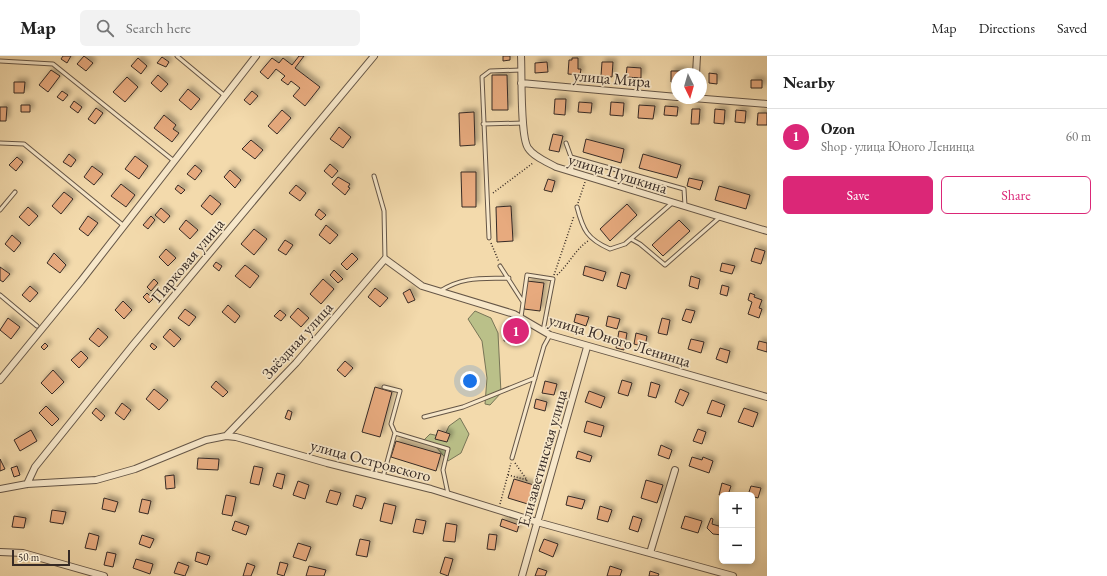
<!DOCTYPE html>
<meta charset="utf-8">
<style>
:root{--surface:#fff;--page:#f2f2f2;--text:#222;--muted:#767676;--line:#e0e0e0;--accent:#db2777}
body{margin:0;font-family:"EB Garamond",serif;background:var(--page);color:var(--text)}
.controls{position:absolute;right:12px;bottom:12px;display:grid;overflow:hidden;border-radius:6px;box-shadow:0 2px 6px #0003}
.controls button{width:36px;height:36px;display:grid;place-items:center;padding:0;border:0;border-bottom:1px solid var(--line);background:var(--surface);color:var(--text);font:20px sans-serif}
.compass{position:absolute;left:671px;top:12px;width:36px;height:36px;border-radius:50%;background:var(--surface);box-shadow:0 2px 6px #0003;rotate:175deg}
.scale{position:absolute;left:12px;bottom:10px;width:58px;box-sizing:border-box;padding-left:4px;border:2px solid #362a25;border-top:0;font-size:11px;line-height:14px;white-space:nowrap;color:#362a25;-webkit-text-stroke:3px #f7e7c9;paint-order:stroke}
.you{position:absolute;left:470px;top:325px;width:14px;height:14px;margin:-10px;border:3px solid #fff;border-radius:50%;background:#1a73e8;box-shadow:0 0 0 6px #1a73e833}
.badge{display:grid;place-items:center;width:26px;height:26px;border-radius:50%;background:var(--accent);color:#fff;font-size:13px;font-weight:700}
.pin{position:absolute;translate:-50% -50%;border:2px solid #fff;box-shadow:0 1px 4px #0006}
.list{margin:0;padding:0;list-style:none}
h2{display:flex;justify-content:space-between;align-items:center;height:52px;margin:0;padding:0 16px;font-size:17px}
h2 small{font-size:13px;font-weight:400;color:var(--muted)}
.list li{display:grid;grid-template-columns:26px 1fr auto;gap:12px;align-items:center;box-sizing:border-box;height:56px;padding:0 16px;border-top:1px solid var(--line)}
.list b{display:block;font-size:15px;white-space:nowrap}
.list p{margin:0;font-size:13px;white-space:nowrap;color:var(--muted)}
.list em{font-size:13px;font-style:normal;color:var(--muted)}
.actions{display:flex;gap:8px;padding:12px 16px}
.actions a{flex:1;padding:9px 0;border:1px solid var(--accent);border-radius:6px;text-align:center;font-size:14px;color:var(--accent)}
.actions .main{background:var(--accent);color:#fff}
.icon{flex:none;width:22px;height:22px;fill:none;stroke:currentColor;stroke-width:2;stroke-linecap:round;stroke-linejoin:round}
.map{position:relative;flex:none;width:767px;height:520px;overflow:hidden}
header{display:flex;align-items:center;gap:24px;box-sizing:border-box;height:56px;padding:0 20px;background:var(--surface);border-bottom:1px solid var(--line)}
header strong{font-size:19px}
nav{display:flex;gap:22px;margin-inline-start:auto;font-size:14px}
.search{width:280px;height:36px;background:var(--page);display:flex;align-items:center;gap:10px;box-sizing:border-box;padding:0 14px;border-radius:6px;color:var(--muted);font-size:15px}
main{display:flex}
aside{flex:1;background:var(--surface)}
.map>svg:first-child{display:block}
</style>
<header>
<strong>Map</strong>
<div class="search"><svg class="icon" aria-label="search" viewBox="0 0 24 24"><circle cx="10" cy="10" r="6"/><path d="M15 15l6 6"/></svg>Search here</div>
<nav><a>Map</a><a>Directions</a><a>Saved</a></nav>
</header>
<main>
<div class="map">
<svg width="767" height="520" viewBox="0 0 767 520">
<defs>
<filter id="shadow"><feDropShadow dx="3.5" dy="-3.5" stdDeviation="2" flood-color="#0004"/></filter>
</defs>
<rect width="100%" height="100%" fill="#f3daac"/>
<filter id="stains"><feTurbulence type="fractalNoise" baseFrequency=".005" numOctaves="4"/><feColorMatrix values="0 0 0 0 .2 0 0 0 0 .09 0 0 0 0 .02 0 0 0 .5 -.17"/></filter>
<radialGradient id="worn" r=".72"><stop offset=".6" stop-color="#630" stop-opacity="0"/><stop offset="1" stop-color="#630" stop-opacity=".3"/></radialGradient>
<path fill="#bac089" stroke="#787557" d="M475 255 491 262 498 277 501 337 490 349 485 348 487 322 482 285 468 263Z
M460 362 469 378 461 397 448 405 437 392 424 384 430 378 444 381 449 370Z"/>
<path fill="#e7aa7e" stroke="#362a25" filter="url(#shadow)" d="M63 0H71L67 7 61 3Z
M84 0 93 7 86 15 77 8Z
M299 0H304L295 12 320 31 305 50 293 40 300 32 291 25 288 29 281 24 285 20 276 13 268 23 260 16 272 2 279 7 283 2 292 9Z
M503 0H510V4L503 5Z
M162 1 169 6 166 11 157 7Z
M138 2 147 10 141 18 131 10Z
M572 2H578V13H581L580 19 568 18 569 4H572Z
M547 6 548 16 535 17V7Z
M602 6H613L612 21 601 20Z
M627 11 641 12V22L626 21Z
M51 14 60 20 48 36 39 29Z
M671 15H682V18H677V26H671Z
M709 17 717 18V28L709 27Z
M158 19 168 28 161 36 151 27Z
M492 19H507L508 54H492Z
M127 21 138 31 125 46 113 36Z
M751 24H762V32H751Z
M14 26H25L24 37H14Z
M188 33 200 43 191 54 179 44Z
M62 35 68 39 63 45 57 41Z
M252 35 258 40 250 49 244 44Z
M555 43H566L565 59 554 58Z
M74 45 82 51 78 57 70 51Z
M579 46 592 47 591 57 578 56Z
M611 46 624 47 623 60 610 59Z
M21 49H30V56H21Z
M639 49 655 50 653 63 638 62Z
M665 50 678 51 677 60 664 59Z
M0 51H7L6 65H0Z
M96 52 103 57 95 68 88 63Z
M692 53H700L699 68H691Z
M715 53 725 54 724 68 714 67Z
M282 54 291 62 277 78 268 70Z
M736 54 746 55 745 67 735 66Z
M474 56 475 89 460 90 459 57Z
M758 57H767V69H757Z
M164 59 176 69 173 73 179 77 172 86 154 72Z
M339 71 351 81 343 92 330 83Z
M553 78 563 80 559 96 549 94Z
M586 83 624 93 621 107 583 96Z
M251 84 263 94 255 103 242 93Z
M69 98 76 104 71 111 63 106Z
M643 98 681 109 677 122 639 112Z
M135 100 148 110 139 123 125 113Z
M17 101 23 106 16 115 9 109Z
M330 108 338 115 332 122 324 115Z
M195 109 202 115 195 124 187 118Z
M92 110 103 118 94 129 84 121Z
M230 114 241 124 235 132 224 121Z
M461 116H476V151H462Z
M338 121 350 128 348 131 350 132 345 139 332 128Z
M689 122 703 125 700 134 687 130Z
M548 123 555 125 552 136 544 134Z
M121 128 135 139 126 151 111 140Z
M178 129 185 134 181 138 175 133Z
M296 129 306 137 300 145 289 137Z
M719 130 750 139 746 153 715 144Z
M64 136 73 143 61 158 52 150Z
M210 139 221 148 212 159 201 150Z
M627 148 637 159 610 185 600 173Z
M511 150 513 185 497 186 496 151Z
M28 151 38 160 29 170 19 161Z
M161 152 170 160 164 167 155 159Z
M319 153 326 159 321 164 315 159Z
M88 160 98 167 88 180 79 173Z
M151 160 155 164 148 173 143 169Z
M186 164 198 174 190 183 179 173Z
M679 164 690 175 663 200 652 189Z
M326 169 338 179 330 188 319 179Z
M254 173 267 183 254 199 241 188Z
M12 179 21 187 14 196 5 188Z
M285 184 293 189 286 199 278 194Z
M755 192 765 195 761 208 751 205Z
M166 193 176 202 168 210 159 201Z
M54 197 66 209 60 217 47 207Z
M352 197 358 203 347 214 341 208Z
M216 206 222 210 219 215 213 210Z
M722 207 735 210 732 218 720 215Z
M245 209 259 220 250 232 235 220Z
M585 210 606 216 603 225 583 219Z
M0 211 10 218 3 226 0 224Z
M334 214 343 223 338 227 330 219Z
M621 216 630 219 626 233 617 230Z
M691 220 700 223 698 233 689 230Z
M154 223 158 227 151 235 147 231Z
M323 223 334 233 321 248 310 238Z
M527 225 544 227 540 255 524 253Z
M722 229 729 231 727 240 720 238Z
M30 230 38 237 30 246 22 239Z
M375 232 388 242 380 251 368 241Z
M410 233 415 244 408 247 403 237Z
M147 237 153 243 149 247 143 241Z
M750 237 755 239 754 241 762 244 759 252 762 253 759 262 748 258 752 246 748 244Z
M123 245 132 254 124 263 115 254Z
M228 249 240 260 235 267 222 256Z
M298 252 309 262 301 271 290 261Z
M185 253 196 261 189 270 178 262Z
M686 253 695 255 691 267 682 264Z
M280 254 286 259 281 265 274 260Z
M576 258 589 261 586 270 574 266Z
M608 260 620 263 617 273 606 270Z
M8 262 20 271 11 283 0 274Z
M662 262 670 264 667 279 658 277Z
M98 272 108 281 99 291 89 283Z
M512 272 526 275 525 279 515 282 514 284 504 285 506 273Z
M170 273 181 283 174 291 163 281Z
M619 275 627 277 624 294 616 292Z
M636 277 647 280 645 291 634 288Z
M691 283 704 286 701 297 688 293Z
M759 285 767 287V296L757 293Z
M45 287 48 290 44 294 41 291Z
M152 287 157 291 154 294 150 290Z
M720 292 730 295 727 307 716 303Z
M81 295 88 302 79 312 71 304Z
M345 305 353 312 345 321 337 314Z
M53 314 64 326 52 338 41 327Z
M622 324 632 327 628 340 618 337Z
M216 325 228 336 223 341 211 331Z
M545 325 557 328 554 339 542 337Z
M651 326 660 329 656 342 648 340Z
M375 331 392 336 380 381 362 376Z
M154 333 168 344 159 354 146 343Z
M680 333 689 337 683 350 675 346Z
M589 335 605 341 601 352 585 346Z
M536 343 547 346 545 355 534 352Z
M712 344 725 349 721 361 707 357Z
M122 347 131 354 124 364 115 357Z
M46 350 59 363 52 370 39 357Z
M96 352 105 360 101 365 92 357Z
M744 352 758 357 753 371 738 366Z
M288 354 292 356 290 364 285 362Z
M587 365 604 370 601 381 584 376Z
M698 373 706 376 702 388 693 385Z
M31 374 37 385 20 395 14 384Z
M438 374 450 378 447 386 435 383Z
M396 385 441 398 436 415 391 401Z
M661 389 672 394 669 403 658 399Z
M578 395 592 400 590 406 576 402Z
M692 401 702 404 703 401 713 405 709 417 689 410Z
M198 402 219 403 218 414 197 413Z
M0 403 5 413 0 415Z
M17 410 20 419 14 421 11 412Z
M254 410 263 412 259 429 250 427Z
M277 417 285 419 282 433 273 430Z
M174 419 175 432 166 433 165 420Z
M514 423 537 430 531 449 508 442Z
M646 424 663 429 657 447 641 442Z
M298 425 309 429 305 443 293 439Z
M722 427 731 430 728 439H719Z
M751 430 761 432 758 442 748 439Z
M330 434 341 437 337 449 326 446Z
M226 439 236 441 232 460 222 458Z
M356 439 366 442 362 453 353 450Z
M568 440 585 444 582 453 566 449Z
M104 442 118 446 115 456 102 453Z
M142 443 151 445 148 458 139 456Z
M384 447 396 450 392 468 380 465Z
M600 450 612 454 608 466 597 463Z
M52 454 66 456 63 468 50 466Z
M14 460 26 462 24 472 12 471Z
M633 460 642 463 638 476 629 473Z
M685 460 702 465 698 477 681 472Z
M711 462 713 463 712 468 722 471V479L713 478 707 472Z
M416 463 426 465 423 478 413 476Z
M502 463 519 469 517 476 500 470Z
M235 465 249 470 246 479 232 474Z
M446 467 457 469 455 486 443 485Z
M89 477 99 480 96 494 85 492Z
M489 478 497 479 495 494 487 493Z
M142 479 154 483 150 492 139 488Z
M360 483 370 485 367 501 356 499Z
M544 483 558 488 553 501 539 495Z
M298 487 311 491 306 505 293 501Z
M107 496 116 498 113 511 104 509Z
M197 496 210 500 207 509 195 505Z
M445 501 453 503 448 520 440 517Z
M136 503 153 508 150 518 133 512Z
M178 506 189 510 185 520 174 517Z
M280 506 288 508 284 520 277 518Z
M247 507 255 510 251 520H243Z
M309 510 326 514 324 520H306Z
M610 510 622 514 620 520H607Z
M538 512 547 515 545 520H535Z
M650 515 659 518 658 520H649Z"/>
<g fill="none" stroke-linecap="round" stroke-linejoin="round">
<defs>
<path id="service" d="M177 0 225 40
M0 5 53 8 174 105
M483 68 524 67
M0 87 24 88 124 170
M566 87 571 101 572 116
M571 101 684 133 685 150
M374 120 384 155 385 203
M634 135 636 120
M577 151C583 174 587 183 610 193L625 188 672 147
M0 154 15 136
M489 182 482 21 490 15 521 14
M631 183 640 188 665 209 720 161
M500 210 523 246
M440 235C464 220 482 223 509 222
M0 239 37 270
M521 261 527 219 553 223 543 275
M424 361 463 351 535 322
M395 377 448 393 443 414 448 438
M512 402 544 290 550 279
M383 421 395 377 391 368 400 335 384 331"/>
<path id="minor" d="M521 0C522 17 520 81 528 92 534 101 547 106 556 111L767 175
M696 18 697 0
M521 27 677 41
M693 42 767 48
M0 324 81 225 256 0
M226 380 296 307 385 203 422 230 514 258 550 279 767 341
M27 428 35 411 133 289 374 0
M0 433 27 428 96 424 135 413 206 384 226 380 236 381 327 407 431 433 537 466 733 520
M0 496 23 497 104 520
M650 497 675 414
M522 520 587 291"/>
</defs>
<use href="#service" stroke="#655647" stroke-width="5"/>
<use href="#minor" stroke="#655647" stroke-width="8"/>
<path stroke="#362a25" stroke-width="1.5" stroke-dasharray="1 2" stroke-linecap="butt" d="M493 137 533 107
M578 147 585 126
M491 187 499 206
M554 219 574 160
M557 219C569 208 575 194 588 185
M515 407 527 424 526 427
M508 419 527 424
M500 448 511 407"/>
<use href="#service" stroke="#f7e7c9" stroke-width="3"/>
<use href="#minor" stroke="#f7e7c9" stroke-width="6"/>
</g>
<g text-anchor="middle" stroke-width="3.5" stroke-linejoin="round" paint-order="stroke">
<g font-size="16" fill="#362a25" stroke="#f7e7c9">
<text transform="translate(612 22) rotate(5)" y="6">улица Мира</text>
<text transform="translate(618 117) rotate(17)" y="6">улица Пушкина</text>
<text transform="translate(187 204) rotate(-50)" y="6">Парковая улица</text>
<text transform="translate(297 284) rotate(-48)" y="6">Звёздная улица</text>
<text transform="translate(620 284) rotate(17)" y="6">улица Юного Ленинца</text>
<text transform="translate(542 402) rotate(-74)" y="6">Елизаветинская улица</text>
<text transform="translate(371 404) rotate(15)" y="6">улица Островского</text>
</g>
</g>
<rect width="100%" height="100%" filter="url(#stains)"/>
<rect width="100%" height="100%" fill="url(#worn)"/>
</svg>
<div class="controls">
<button>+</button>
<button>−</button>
</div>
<svg class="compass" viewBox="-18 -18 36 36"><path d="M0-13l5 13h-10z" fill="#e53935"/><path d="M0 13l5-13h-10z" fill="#767676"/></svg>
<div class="scale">50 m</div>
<div class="you"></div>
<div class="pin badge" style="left:516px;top:275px">1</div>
</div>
<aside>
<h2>Nearby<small></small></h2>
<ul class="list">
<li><span class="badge">1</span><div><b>Ozon</b><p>Shop · улица Юного Ленинца</p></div><em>60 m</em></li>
</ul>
<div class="actions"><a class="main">Save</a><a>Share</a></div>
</aside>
</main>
